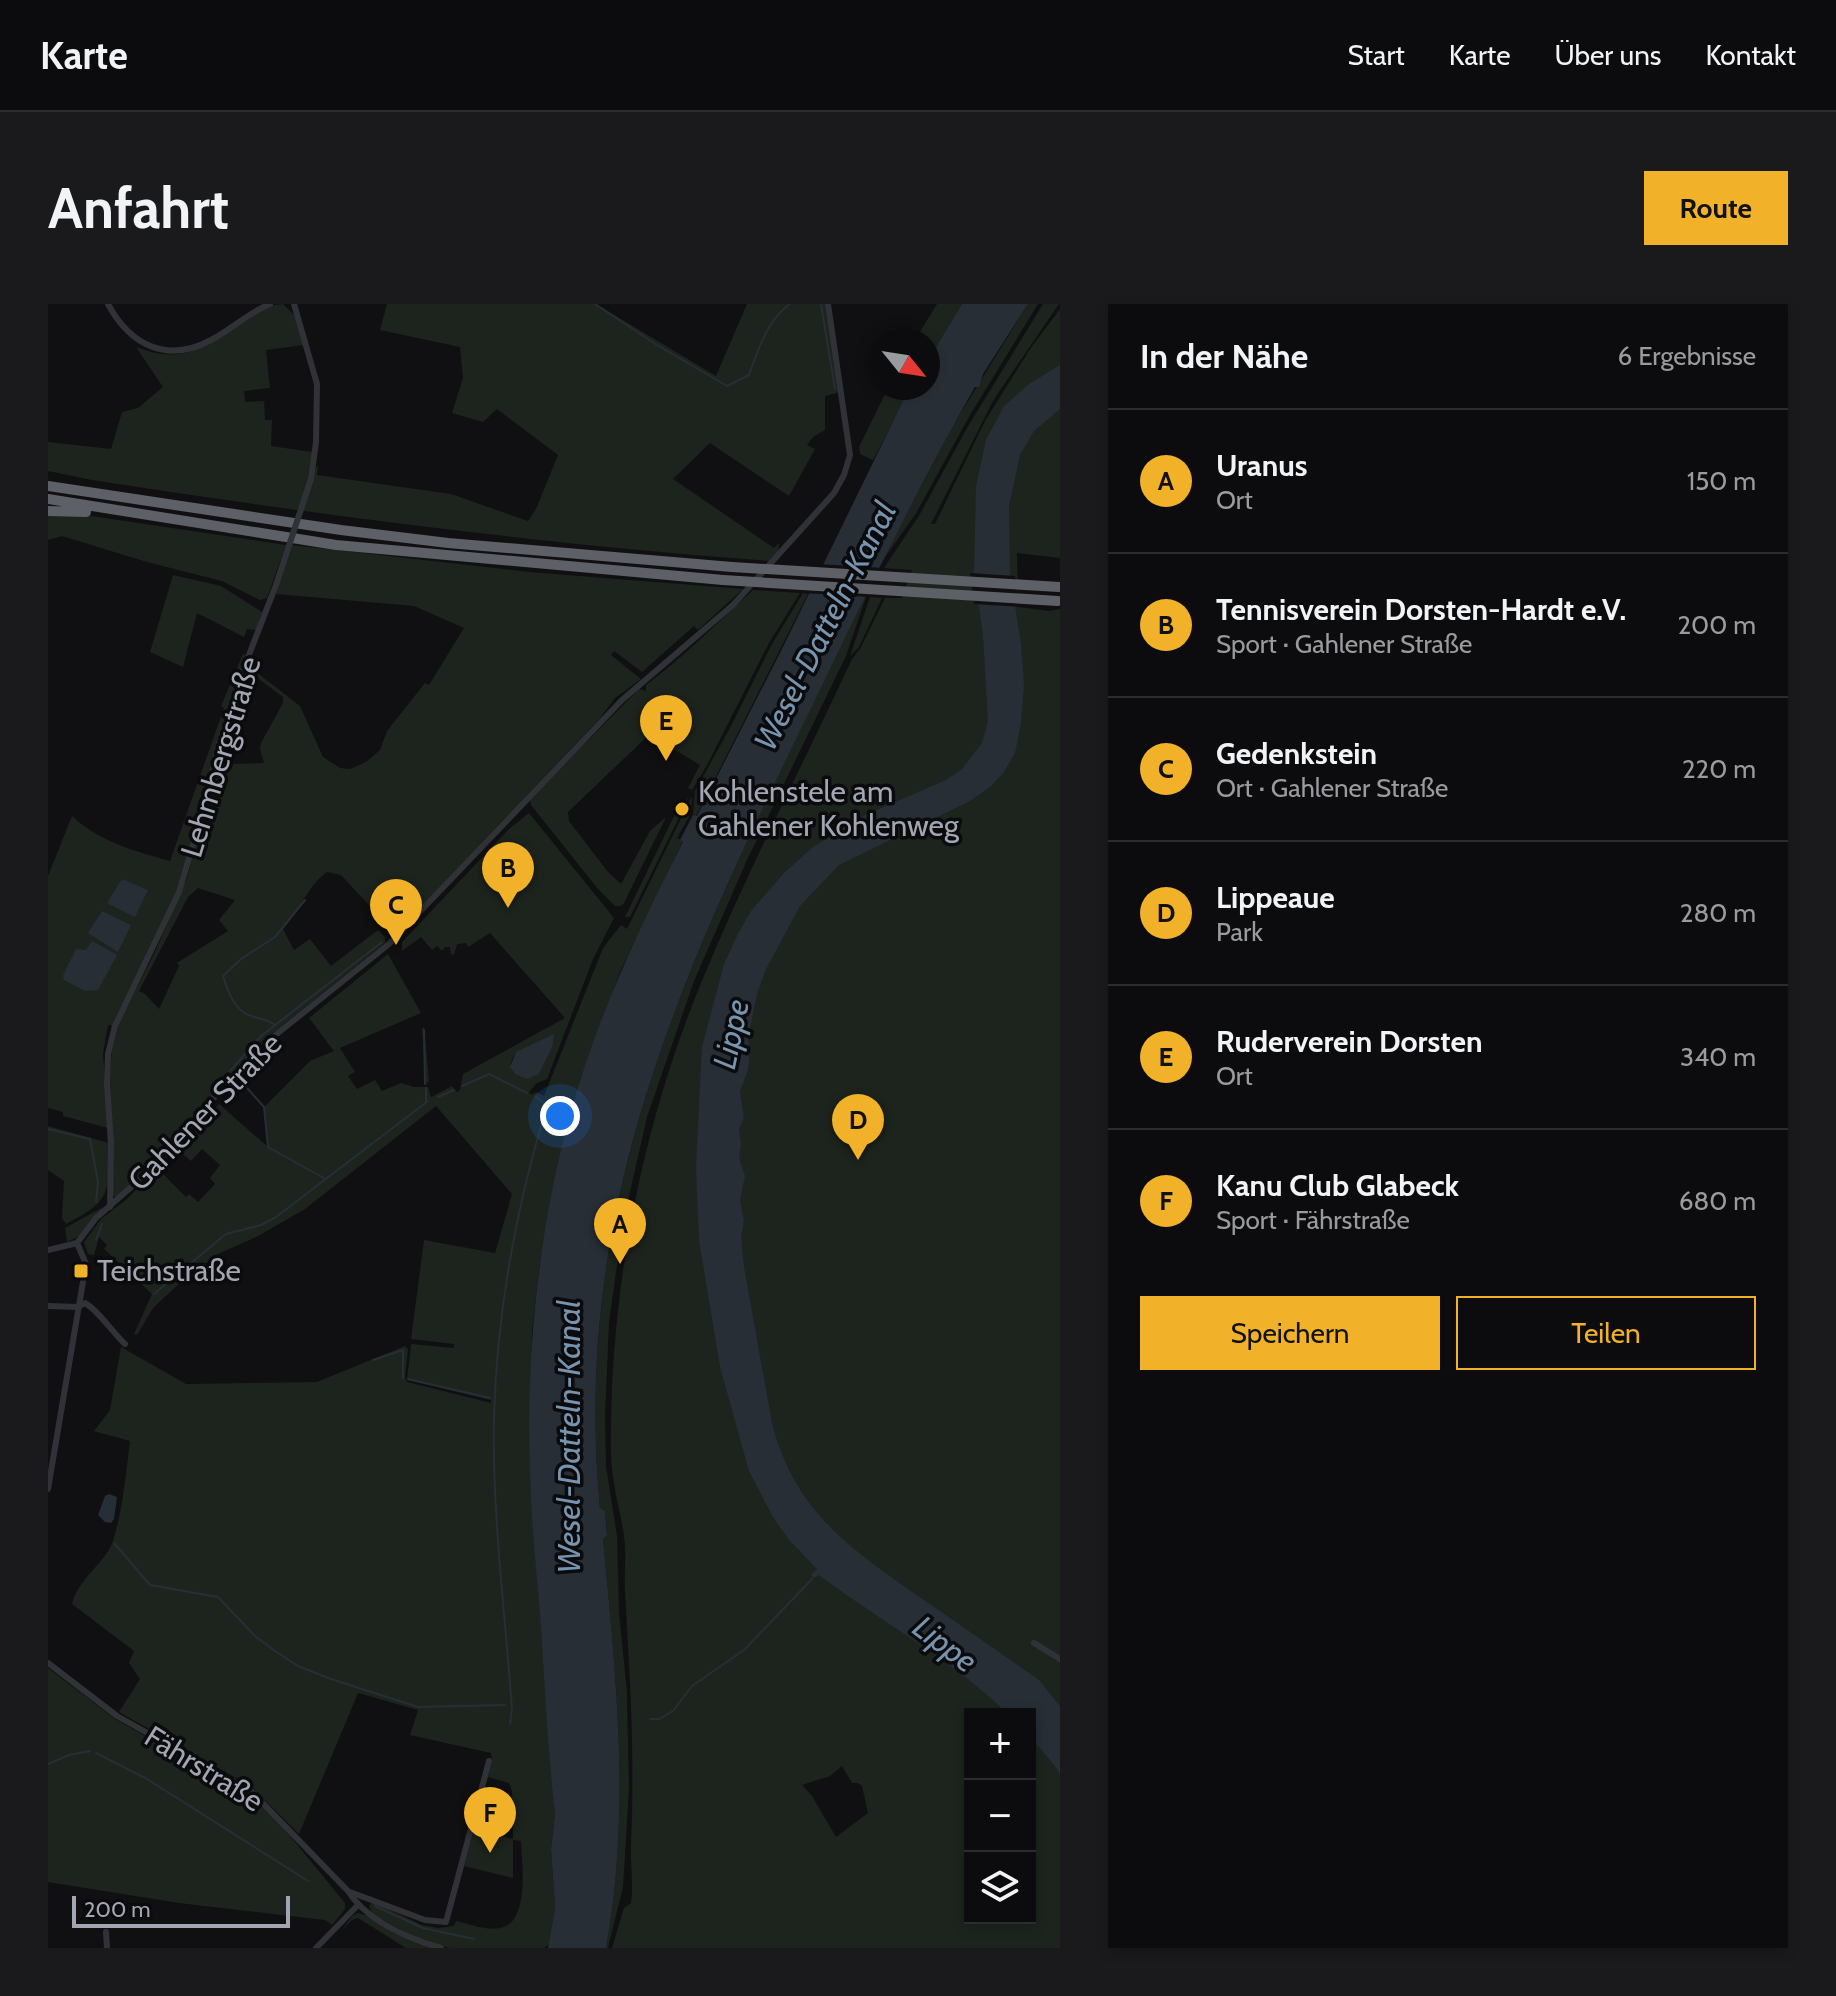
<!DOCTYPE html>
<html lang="de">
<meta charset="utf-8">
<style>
:root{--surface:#0c0c0e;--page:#1a1a1c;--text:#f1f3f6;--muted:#9a9b9e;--line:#2c2c2e;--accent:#f1b129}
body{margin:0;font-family:Cabin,sans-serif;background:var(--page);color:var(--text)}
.controls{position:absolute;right:24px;bottom:24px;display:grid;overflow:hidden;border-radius:0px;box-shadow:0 4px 12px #0003}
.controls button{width:72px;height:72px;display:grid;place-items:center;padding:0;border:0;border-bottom:2px solid var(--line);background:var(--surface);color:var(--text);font:40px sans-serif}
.compass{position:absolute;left:820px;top:24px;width:72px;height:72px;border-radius:50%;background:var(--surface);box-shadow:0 4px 12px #0003;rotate:120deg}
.scale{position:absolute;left:24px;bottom:20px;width:218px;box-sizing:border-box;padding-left:8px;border:4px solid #a1a6b2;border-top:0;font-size:22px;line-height:28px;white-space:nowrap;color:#a1a6b2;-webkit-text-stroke:6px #0b0b0d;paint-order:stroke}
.you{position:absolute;left:512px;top:812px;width:28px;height:28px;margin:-20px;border:6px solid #fff;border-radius:50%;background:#1a73e8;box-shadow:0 0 0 12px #1a73e833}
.badge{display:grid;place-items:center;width:52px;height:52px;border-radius:50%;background:var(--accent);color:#111;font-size:26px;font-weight:700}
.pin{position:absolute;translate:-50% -66px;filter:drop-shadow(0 2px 4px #0008)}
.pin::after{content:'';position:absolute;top:42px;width:28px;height:24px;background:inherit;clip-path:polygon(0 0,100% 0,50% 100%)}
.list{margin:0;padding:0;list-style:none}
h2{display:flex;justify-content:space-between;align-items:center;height:104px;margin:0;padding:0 32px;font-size:34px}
h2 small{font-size:26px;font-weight:400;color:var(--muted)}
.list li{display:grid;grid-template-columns:52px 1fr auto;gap:24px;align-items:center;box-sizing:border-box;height:144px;padding:0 32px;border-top:2px solid var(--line)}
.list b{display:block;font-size:30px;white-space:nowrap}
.list p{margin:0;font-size:26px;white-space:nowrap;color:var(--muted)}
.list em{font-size:26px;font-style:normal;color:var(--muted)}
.actions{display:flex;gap:16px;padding:24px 32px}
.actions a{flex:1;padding:18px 0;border:2px solid var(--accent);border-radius:0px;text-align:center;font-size:28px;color:var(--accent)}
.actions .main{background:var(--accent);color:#111}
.icon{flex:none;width:44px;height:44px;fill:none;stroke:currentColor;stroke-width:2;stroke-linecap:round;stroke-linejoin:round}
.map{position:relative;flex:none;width:1012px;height:1644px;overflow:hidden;border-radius:0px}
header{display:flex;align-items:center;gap:48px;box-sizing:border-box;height:112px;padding:0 40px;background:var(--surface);border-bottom:2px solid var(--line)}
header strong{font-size:38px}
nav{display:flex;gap:44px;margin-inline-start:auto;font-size:28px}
.intro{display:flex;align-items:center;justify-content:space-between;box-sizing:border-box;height:192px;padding:0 48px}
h1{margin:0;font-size:56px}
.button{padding:20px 36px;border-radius:0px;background:var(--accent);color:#111;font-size:28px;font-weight:700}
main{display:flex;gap:48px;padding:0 48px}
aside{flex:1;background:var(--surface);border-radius:0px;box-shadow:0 4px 12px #0003}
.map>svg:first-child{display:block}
</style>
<header>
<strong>Karte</strong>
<nav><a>Start</a><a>Karte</a><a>Über uns</a><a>Kontakt</a></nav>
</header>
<div class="intro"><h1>Anfahrt</h1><a class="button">Route</a></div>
<main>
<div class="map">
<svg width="1012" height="1644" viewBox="0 0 1012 1644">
<rect width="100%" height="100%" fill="#101012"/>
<path fill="#1d241d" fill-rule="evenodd" d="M235 0 248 13 256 41 218 46 222 84 196 87 197 98 216 97 217 116H224L223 142 264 148 260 174 270 161 269 171 403 190 480 217 488 205 510 151 449 105 435 118 404 109 415 74 412 43 332 26 339 0H548L668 72 699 0H778L791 86 789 89 777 92V126L765 133 759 141 767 145 741 192 662 139 625 175 726 244 731 239 730 248 722 257C494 240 269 211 44 176L0 167V138L63 145 74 108 90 104 115 83 88 43C134 61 156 44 194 18 207 9 219 1 235 0Z
M889 0H914L880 56V36H867Z
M980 0H990L922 111 867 211 830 263 906 120Z
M995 0H1011L946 95 883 220H887L937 117 982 45 1012 5V254L969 249 970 303 1001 307 1012 305V1644H564L576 1604 583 1599C586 1580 582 1560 583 1541 587 1456 582 1372 577 1288 576 1273 578 1258 577 1243 576 1221 569 1200 566 1179 562 1160 563 1139 563 1121 565 970 596 818 653 679 698 569 754 463 804 355L812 345 837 294H854L864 266 836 264 872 210 919 124ZM922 1410H982V1614H922ZM794 1462 804 1479H810L814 1482 820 1509 788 1533 764 1492 754 1481 782 1472Z
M840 84H863L825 156 812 150 811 143Z
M0 210H30L238 241 219 294 212 296 174 277 99 258 14 232 0 236Z
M244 241 481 268 695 285 650 326 646 322 594 368 566 347 563 351 593 375 567 394 552 414 347 630H340L344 626 293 571 279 568C260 581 251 608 235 625L246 646 262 635 283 662 330 626 337 633V639L211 740 101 864 69 893 65 892 62 768 64 745 72 717 107 648 139 574 172 444 176 460 216 459 212 445 213 439 235 399V393L207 372 208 368 252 402 275 453 292 464 302 465 318 458 332 446 339 427 377 379 381 381 416 324 366 302 228 290 215 329ZM150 584 187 596 171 616 180 627 129 659 131 662 111 705 97 690 91 687 140 593Z
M125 271 173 282 214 308 208 326 199 325 196 333 149 309 135 363 102 348Z
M705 286 752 289 721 339 658 463 644 486 640 484 652 461 619 441 622 437 606 426 520 508 521 517 560 568 573 580 602 527 618 513 576 599 573 602H567L550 585 483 501 482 495 591 385 598 387V381C636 353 670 318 705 286Z
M755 289 760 290 648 512 645 511 647 487 683 422 724 340Z
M816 293H818L798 352 699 556 646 677 599 813 575 919 561 1018 557 1112 558 1162 569 1232 571 1309 579 1388 581 1485 575 1583 560 1644H558C583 1507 568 1371 555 1235L559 1230 557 1207 552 1204C525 924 621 697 740 451 765 399 789 345 816 293Z
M822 293 834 294 811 343 802 352Z
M195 350 199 352 128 589 65 722 60 721 55 749 60 824 15 812V808L0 804V572L24 512C52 538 86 547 122 557L176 404 173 402Z
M644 492 643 509 629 534 635 537 572 668 533 774 505 883 491 964 484 1028 482 1166 507 1510 503 1545 507 1604 501 1640 496 1644H401L363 1631 325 1611 321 1602 325 1598 374 1621 390 1624 406 1622 408 1617C421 1620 439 1627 452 1624 482 1619 474 1559 473 1537L465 1536V1574L416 1562 426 1525 465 1535 464 1487 461 1479 440 1473 444 1457 443 1449 362 1431 370 1406 310 1389 251 1530 204 1483 71 1408 92 1375 81 1359 86 1347 24 1300C30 1274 57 1260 65 1237 75 1205 78 1169 82 1137L46 1127 62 1106 73 1043 138 1080 269 1078 357 1042 360 1045 357 1073 359 1078 443 1099V1096L359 1076 363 1040 406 1044V1040L363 1035 376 936 447 949 464 890 388 802 257 905 210 932 172 949 135 976 105 1004 89 1031 86 1030 104 990 56 945 59 941 51 933 46 951 40 950 36 938 53 915 79 895 109 864 138 893 141 890 150 898 167 880 162 874 172 861 154 845 143 857 130 846 171 800 219 842 216 803 262 757 286 747 261 714 340 650 373 709 292 744 307 768 300 772 309 785 327 776 334 787 353 779 365 783H380L383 793 404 782 409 788 412 786 415 770 517 714 442 629 420 643 418 639 409 640 406 651 403 650 402 643H397L394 647 389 642 384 646 373 633 354 647V638L461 525 481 509 566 614 545 655 499 775 489 779 481 788 484 791 488 788 496 792 555 644 573 621 579 625ZM504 744 491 770H467C460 762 463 757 468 748Z
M641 493 582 613H577L628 508Z
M376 723 381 777 378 780 374 725Z
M0 822 61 839C59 889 66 895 18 920L14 914 16 877 0 866Z
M55 903 31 932 19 938 17 924Z
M0 1364 67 1415 200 1490 224 1510 297 1599V1605L284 1621 277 1616 131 1599 0 1578Z
M310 1609 317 1611 386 1644H358L310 1614 304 1616 295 1625 304 1612Z"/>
<path fill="#272e35" d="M914 0H980L935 70 931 83H927C863 195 808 311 752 427 628 681 524 913 552 1204L557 1207 559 1231 555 1235C568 1372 583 1508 558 1644H500L507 1604 503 1545 507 1510C500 1448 497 1386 493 1323 489 1271 483 1218 482 1166 478 1049 490 931 520 818 546 720 589 628 635 538L632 536 645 511 649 512 734 345 858 91 863 84H880V56Z
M1012 61V105L986 127 972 151 961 202 962 270 973 340 976 381 973 419 967 449 956 468 942 483 922 497 791 561 752 602 718 665 709 690 700 735 702 748 700 766 692 787 696 814 691 825 693 840 691 854 697 872 692 896 696 917 693 933 696 963 724 1119C746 1206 801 1244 870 1292 911 1320 951 1348 991 1376L1012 1402V1473L1010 1466 982 1432V1410H960C904 1355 833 1318 771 1271L765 1274 763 1271 769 1265 742 1237 726 1215 701 1167 672 1063 651 936 648 863 654 743 676 660 690 630 703 607 736 569 765 543 813 513 898 476 914 465 934 439 940 417 935 330 926 269 928 182 938 136 956 102 981 80Z
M74 575 100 586 87 613 59 599Z
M54 607 83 621 70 648 40 629Z
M44 637 69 651 50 686 37 687 16 676 15 671 28 645 38 646Z
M506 730 504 744 491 770 479 775 467 770 462 763 468 748Z
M61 1190 69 1193 66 1215 63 1219 57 1218 50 1211 57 1192Z"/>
<path fill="#101012" d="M770 260 835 264 820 293 756 289Z
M922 269 967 272 972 303 926 300Z"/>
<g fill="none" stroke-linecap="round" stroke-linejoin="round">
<path stroke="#272e35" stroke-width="2" d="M547 0 609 41 679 82 701 71C710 46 719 16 742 0
M773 0 787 85
M227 721C217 713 204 715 195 708 184 700 179 684 175 672L193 655 227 633 257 596
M376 726 377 780
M182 767 213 732 334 638
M190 774 216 803 220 843 276 874
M414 782 441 770 479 789
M378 784V798
M390 793 406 786
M0 825 42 835 50 878 48 898
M48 936 54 920
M106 990 178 930 213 921 228 913 380 797
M325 1056 355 1046V1074
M360 1075 442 1094
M67 1240 102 1281 170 1293 207 1332 227 1347 250 1362 283 1375 370 1403 457 1401
M602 1415H611L625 1407 644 1382 696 1346 764 1275
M462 1420 464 1405C457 1308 444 1210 446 1112 449 1008 468 904 498 805L496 799 487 792
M48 1449 99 1475 260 1577
M0 1460 21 1451 42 1447
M327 1602 375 1624 426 1635"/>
<path stroke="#313237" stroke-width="6" d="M60 0C82 41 119 60 163 36 184 25 200 9 222 0
M246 0 269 80 268 138 263 175
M62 903 63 840 59 779 60 750 67 722 131 588 157 500 169 446 194 369 228 281
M0 946 29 939 48 914 107 862 187 769 220 737 341 640 574 396 685 301 786 189 796 171 802 151 780 0
M0 1002 30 1003 37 999C50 1006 64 1028 77 1040
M0 1185 38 960 29 939
M986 1339 1012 1355
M0 1359 69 1412 203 1487 300 1587C319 1617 359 1634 393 1644
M302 1588 377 1616 398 1618 441 1457
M58 1628 59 1644
M268 1644 309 1602"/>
<path stroke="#5d6067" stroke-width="10" d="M0 182 293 226 400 239 684 263
M0 195 288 241 675 276
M0 207 38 208"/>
<path stroke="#313237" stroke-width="6" d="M228 281 263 175"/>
<path stroke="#5d6067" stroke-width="10" d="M684 263 1011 283
M675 276 1010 297"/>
</g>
<g fill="#f1b129" stroke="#0b0b0d" stroke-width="3">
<circle cx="634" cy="505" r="8"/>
<rect x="25" y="959" width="16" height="16" rx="4"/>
</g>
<g text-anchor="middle" stroke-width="7" stroke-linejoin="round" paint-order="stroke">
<g font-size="30" fill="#a1a6b2" stroke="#0b0b0d">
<text transform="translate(173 453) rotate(-73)" y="10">Lehmbergstraße</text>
<text transform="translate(157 808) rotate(-46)" y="10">Gahlener Straße</text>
<text transform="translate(156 1465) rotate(32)" y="10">Fährstraße</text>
</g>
<g font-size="30" fill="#a1a6b2" stroke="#0b0b0d" text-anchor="start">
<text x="650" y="498">Kohlenstele am<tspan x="650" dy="34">Gahlener Kohlenweg</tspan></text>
<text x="49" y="977">Teichstraße</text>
</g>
<g font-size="32" font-style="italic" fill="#7794ae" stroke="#0b0b0d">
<text transform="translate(777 322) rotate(-63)" y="11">Wesel-Datteln-Kanal</text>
<text transform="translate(683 730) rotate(-78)" y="11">Lippe</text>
<text transform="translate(521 1133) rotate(-90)" y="11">Wesel-Datteln-Kanal</text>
<text transform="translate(897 1340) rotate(37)" y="11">Lippe</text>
</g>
</g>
</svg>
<div class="controls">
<button>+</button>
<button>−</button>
<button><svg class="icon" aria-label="layers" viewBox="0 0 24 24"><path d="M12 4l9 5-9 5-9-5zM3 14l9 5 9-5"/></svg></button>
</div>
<svg class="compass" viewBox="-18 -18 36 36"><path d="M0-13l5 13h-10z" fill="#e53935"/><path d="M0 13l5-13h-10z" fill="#9a9b9e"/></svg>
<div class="scale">200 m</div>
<div class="you"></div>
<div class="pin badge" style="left:572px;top:960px">A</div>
<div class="pin badge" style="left:460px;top:604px">B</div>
<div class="pin badge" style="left:348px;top:641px">C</div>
<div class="pin badge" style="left:810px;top:856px">D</div>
<div class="pin badge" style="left:618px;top:457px">E</div>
<div class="pin badge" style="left:442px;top:1549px">F</div>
</div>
<aside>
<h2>In der Nähe<small>6 Ergebnisse</small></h2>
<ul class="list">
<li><span class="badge">A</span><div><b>Uranus</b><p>Ort</p></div><em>150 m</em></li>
<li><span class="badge">B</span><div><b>Tennisverein Dorsten-Hardt e.V.</b><p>Sport · Gahlener Straße</p></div><em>200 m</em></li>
<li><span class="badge">C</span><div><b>Gedenkstein</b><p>Ort · Gahlener Straße</p></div><em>220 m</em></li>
<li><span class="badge">D</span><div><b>Lippeaue</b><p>Park</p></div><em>280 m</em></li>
<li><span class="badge">E</span><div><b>Ruderverein Dorsten</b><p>Ort</p></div><em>340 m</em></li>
<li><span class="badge">F</span><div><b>Kanu Club Glabeck</b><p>Sport · Fährstraße</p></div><em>680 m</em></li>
</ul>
<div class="actions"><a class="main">Speichern</a><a>Teilen</a></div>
</aside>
</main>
